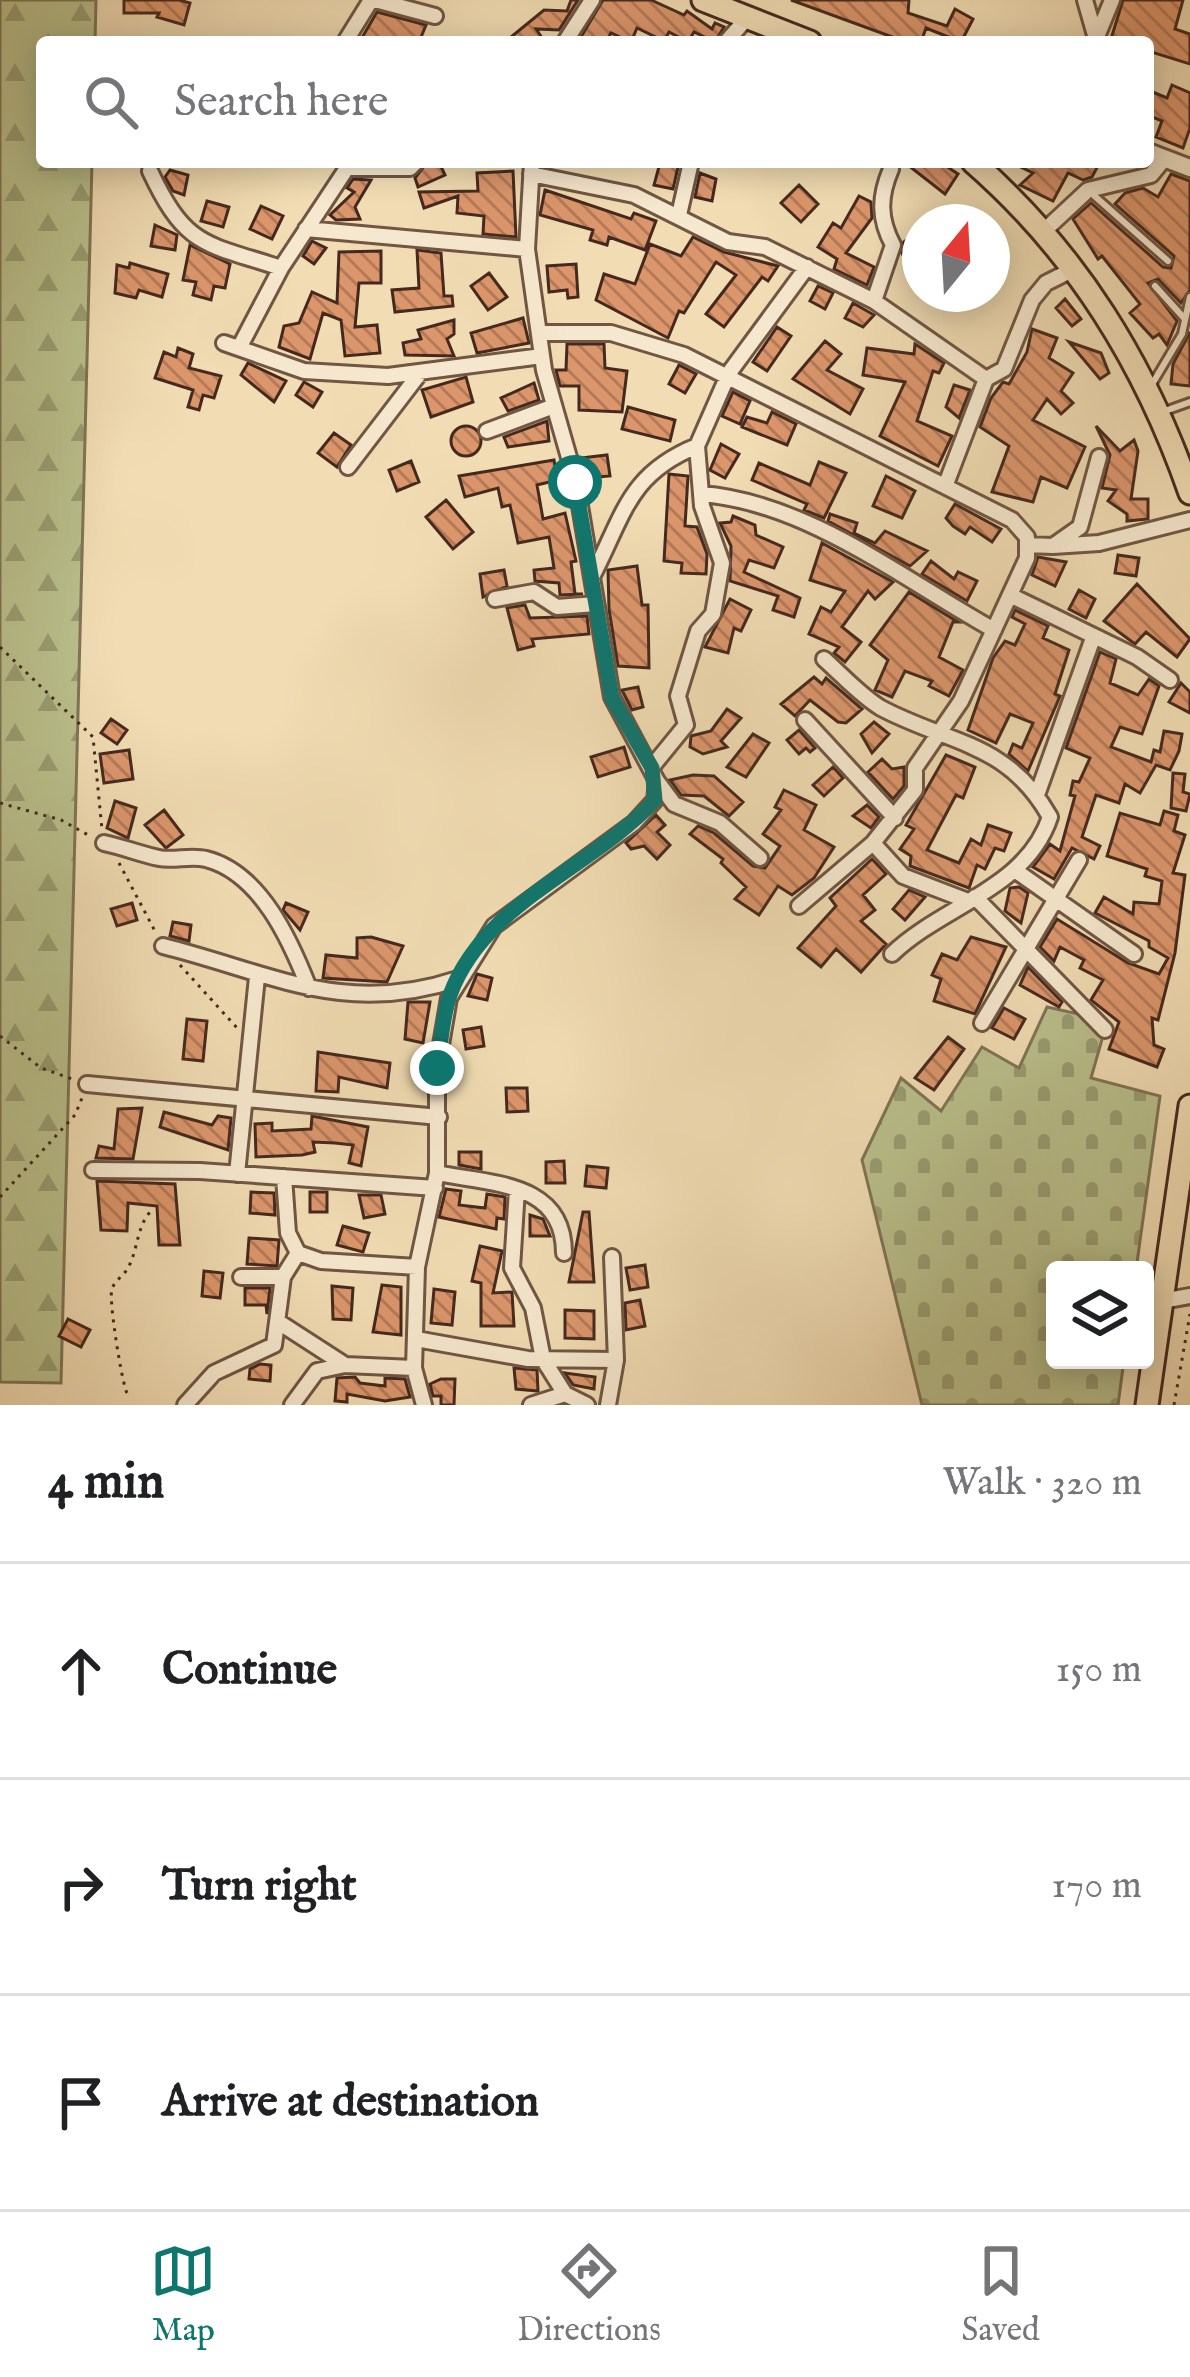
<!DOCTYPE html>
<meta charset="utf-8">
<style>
:root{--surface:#fff;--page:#f2f2f2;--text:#202124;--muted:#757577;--line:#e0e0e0;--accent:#0f766e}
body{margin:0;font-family:"IM FELL English",serif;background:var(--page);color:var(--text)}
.controls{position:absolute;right:36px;bottom:36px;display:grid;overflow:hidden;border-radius:12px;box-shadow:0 6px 30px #0003}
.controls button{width:108px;height:108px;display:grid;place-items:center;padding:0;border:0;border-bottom:3px solid var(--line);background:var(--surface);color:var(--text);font:60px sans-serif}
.compass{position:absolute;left:902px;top:204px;width:108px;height:108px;border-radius:50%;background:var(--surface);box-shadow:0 6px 30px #0003;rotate:18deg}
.stop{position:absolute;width:36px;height:36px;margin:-27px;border:9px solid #0f766e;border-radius:50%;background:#fff}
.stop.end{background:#0f766e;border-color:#fff;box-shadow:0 3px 12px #0008}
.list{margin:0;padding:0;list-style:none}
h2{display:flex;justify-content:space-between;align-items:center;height:156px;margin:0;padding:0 48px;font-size:51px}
h2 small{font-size:39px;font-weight:400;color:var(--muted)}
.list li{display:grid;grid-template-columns:78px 1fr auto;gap:36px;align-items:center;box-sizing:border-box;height:216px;padding:0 48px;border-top:3px solid var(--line)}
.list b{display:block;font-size:45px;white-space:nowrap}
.list em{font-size:39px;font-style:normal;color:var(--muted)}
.icon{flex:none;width:66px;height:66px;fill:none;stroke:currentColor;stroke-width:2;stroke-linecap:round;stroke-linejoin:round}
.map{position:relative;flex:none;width:1190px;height:1405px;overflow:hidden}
.search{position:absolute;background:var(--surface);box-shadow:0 6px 30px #0003;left:36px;right:36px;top:36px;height:132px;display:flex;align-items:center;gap:30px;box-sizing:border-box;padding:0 42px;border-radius:12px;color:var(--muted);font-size:45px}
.sheet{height:804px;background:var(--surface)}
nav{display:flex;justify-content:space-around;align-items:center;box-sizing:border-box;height:168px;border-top:3px solid var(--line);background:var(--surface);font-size:33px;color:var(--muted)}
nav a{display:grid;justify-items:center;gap:6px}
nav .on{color:var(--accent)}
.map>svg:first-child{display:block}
</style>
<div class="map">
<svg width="1190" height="1405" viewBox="0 0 1190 1405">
<defs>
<pattern id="forest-firs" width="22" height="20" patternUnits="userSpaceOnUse" patternTransform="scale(3)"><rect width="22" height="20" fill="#b9c08c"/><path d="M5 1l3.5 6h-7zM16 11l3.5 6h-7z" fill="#989c72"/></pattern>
<pattern id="cemetery-stones" width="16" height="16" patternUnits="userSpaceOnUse" patternTransform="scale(3)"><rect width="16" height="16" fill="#b9c08c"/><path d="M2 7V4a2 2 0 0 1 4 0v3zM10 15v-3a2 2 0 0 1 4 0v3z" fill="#989c72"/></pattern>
<pattern id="building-back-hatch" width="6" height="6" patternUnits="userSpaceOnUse" patternTransform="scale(3)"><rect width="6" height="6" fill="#dc966c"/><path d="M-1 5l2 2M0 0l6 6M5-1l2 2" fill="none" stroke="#b47a58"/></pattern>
</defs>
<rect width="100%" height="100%" fill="#f1dcb3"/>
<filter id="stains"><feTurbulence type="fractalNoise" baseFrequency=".00167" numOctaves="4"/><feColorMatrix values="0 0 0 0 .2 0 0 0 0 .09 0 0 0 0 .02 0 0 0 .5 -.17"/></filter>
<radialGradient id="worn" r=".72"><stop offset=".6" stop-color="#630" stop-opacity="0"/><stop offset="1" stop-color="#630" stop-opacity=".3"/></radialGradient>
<path fill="url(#forest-firs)" stroke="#7f7455" stroke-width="3" d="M0 0H96L95 42H42V162H92L61 1383 0 1382Z"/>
<path fill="url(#cemetery-stones)" stroke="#7f7455" stroke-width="3" d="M1047 1007 1083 1015 1103 1036 1091 1078 1160 1096 1136 1270H1055V1360H1124L1118 1405H922L862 1160 901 1078 941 1111 982 1047 1019 1068Z"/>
<path fill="url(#building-back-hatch)" stroke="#45291e" stroke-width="3" d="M124 0H179L190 3 184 25 157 17 159 13H124Z
M571 0H578L559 30 536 29 545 42H505L544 10 567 11Z
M603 0H651L684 15 687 11 712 29 715 23 724 27 715 42 694 32 688 42 669 32 664 41 637 28 631 42 611 33 606 42H578Z
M791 0H909L908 13 947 26 955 9 973 19 961 42 926 28 921 42H906Z
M1123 0H1183L1175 29 1190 34V64L1148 51V42H1110Z
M377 12 426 25 419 42H375L363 36Z
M1172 85 1190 93V128L1183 148 1156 137 1162 121 1148 115V90L1167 98Z
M427 162H439L445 175 418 187 415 178Z
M904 162H940L958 174 945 194Z
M1010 162H1100L1092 177 1083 180 1068 173 1053 201 1020 185 1033 173Z
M660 163 678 167 673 189 654 185Z
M170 170 188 175 184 195 173 191 165 177Z
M513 171 516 237 483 234 484 216 457 213 458 196 424 208 419 192 478 191 477 173Z
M700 173 716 179 712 201 695 197Z
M1171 174 1190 181V290L1181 303 1158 279 1148 283 1177 321 1167 345 1159 334 1153 338 1130 313 1140 304 1102 256 1098 259 1073 219 1091 203 1163 267 1171 268 1174 256 1115 204 1125 193 1143 188 1158 197Z
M353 179 371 180 355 207 360 219 336 220 330 215 354 192 347 188Z
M799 185 818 204 801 222 781 203Z
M545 190 631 219 634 213 656 221 645 250 609 237 607 245 590 240 593 230 540 215Z
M859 196 871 202 872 218 846 253 874 267 867 285 834 269 837 259 818 247 833 223 841 228Z
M207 201 229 207 223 227 201 221Z
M261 206 283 216 272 239 250 229Z
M155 225 177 235 175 250 151 246Z
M693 237 724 252 778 266 768 281 762 277 724 327 706 314 736 275 716 262 684 313 679 311 668 338 596 300 604 274 635 284 650 244 681 256Z
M901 249a10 10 0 1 1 20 0a10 10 0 1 1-20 0Z
M312 241 326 248 314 264 303 256Z
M190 245 230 264 225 288 214 286 211 300 193 295 196 282 183 280Z
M417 250 441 253 444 296H452L453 306 395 312 392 290 419 288Z
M381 251V283H359L355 327 377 325 380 353 345 356 341 320 323 313 310 359 279 347 284 326 299 323 312 292 337 303 339 252Z
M130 263 168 274 162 297 139 290 136 298 115 293 117 265 129 268Z
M576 264 578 297 568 298 567 290 549 292 547 266Z
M489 273 507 297 488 310 471 286Z
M818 286 833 293 825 309 810 301Z
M1065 299 1081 319 1072 326 1056 308Z
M853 303 874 315 863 327 845 318Z
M523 318 529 343 477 353 471 333Z
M454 320V334L447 339 454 356 405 355 403 343 421 339 418 330Z
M777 327 791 336 767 371 753 362Z
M1032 329 1057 338 1049 358 1073 373 1061 391 1073 403 1061 414 1047 399 1033 420 1085 447 1067 488 1041 477 1033 502 992 492 1009 446 980 427 991 398 1003 382 1009 384 1027 352Z
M1190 332V386L1171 384 1173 364Z
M825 341 841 354 827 370 863 389 850 414 793 379Z
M1069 342 1101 353 1109 373 1100 379Z
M567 344H604L605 368 627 371 622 412 579 410V386H560L556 370H566Z
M915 344 944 363 939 373 933 371 917 421 952 436 938 466 880 436 905 382 863 375 867 348 914 354Z
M178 348 193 354 189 368 221 376 214 398 203 395 199 410 188 407 193 390 155 378 164 352 176 357Z
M248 363 286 381 274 402 241 375Z
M679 365 696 374 685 393 669 384Z
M466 377 473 402 431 417 422 390Z
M304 382 322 392 313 407 296 395Z
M534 383 539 400 508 411 501 398Z
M954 385 970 390 959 418 946 407Z
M733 392 750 401 740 424 722 416Z
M628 407 675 420 670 441 622 429Z
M772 412 796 424 787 445 742 427 747 417 767 423Z
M547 421 549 441 508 447 504 437Z
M1096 426 1120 451 1134 440 1138 451 1131 499H1148V519L1127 521V514L1108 501 1116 490 1102 488 1110 455Z
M451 441a15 15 0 1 1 30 0a15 15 0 1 1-30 0Z
M334 433 351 445 337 467 318 453Z
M721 444 739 454 725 478 710 470Z
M607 455 610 476 587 478 581 458Z
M554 460 558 480 537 485 543 519 565 513 576 561 571 562 575 594H583L560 595 559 583 535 581 534 570 554 568 549 537 518 543 510 505 502 507 498 488 465 497 459 476Z
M411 461 419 482 397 491 389 470Z
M819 462 846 473 824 518 804 510 807 504 752 480 759 463 810 485Z
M669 474 688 476 685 526 697 527 707 554 706 574 681 573 682 563 664 561Z
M886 476 915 491 902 518 873 506Z
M446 500 473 532 453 549 426 517Z
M955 504 1001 529 992 542 970 527 965 534 953 526 946 518Z
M830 514 857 523 854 533 875 543 885 531 927 551 910 566 828 521Z
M733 516 755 525 756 535 783 547 774 568 749 560 744 572 800 598 794 617 773 610 778 596 730 581 731 546 720 523 731 522Z
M822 543 893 582 875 599 868 591 842 627 861 642 845 662 834 653 839 647 809 634 821 607 831 612 845 591 810 580Z
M1118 555 1139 558 1136 576 1115 573Z
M1038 557 1066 562 1055 586 1032 575Z
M931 561 954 579 958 572 977 581 967 601 922 574Z
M637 566 642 605H648L649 668 618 666 609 609 608 570Z
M504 570 507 586 483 597 480 574Z
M1137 584 1190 639 1177 657 1146 632 1135 644 1104 621Z
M1079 590 1095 599 1086 618 1069 609Z
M909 592 958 622H953L939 657 963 670 949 696 929 686 932 681 905 671 892 697 875 690 888 660 870 645Z
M730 599 751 610 741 631 734 628 728 653 705 647Z
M525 605 530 618 587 616 589 634 532 639 534 646 518 650 507 608Z
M1015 610 1048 626 1043 638 1069 650 1055 694 1060 696 1028 771 1009 754 1013 744 1022 748 1033 723 1010 714 996 743 968 730 993 658 1005 641 1015 645 1025 624 1012 617Z
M1100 652 1116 659 1110 683 1138 695 1149 679 1159 686 1142 734 1120 727 1111 747 1151 762 1154 750 1160 752 1164 731 1182 734 1179 751 1170 770 1156 765 1140 793 1125 784 1119 803 1096 795 1082 837 1100 846 1094 859 1072 848 1054 879 1033 867 1050 844 1060 851 1075 796 1070 795 1073 781 1079 782 1090 758 1066 748Z
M814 677 822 684 826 678 862 709 846 723 838 722 810 700 795 716 781 704Z
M1181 683 1190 692V713L1169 702Z
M638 687 643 707 632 710 622 690Z
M727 709 741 718 721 741 727 747 703 754 690 747 691 736 711 731Z
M111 719 127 730 117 744 101 733Z
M874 722 889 734 872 753 861 734Z
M799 730 815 748 810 752 806 748 799 754 787 740Z
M753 734 769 743 746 777 727 767Z
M624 747 630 767 598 777 591 757Z
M129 750 133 779 104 783 100 754Z
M946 755 975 767 963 798 956 795 927 850 959 863 971 839 981 845 988 825 1011 833 1004 851 995 848 985 869 977 865 969 888 910 866 911 856 900 849 914 829 906 825Z
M882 759 892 769 904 767V786L893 799 868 772Z
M833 767 843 778 824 796 813 785Z
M1173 773 1185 774 1183 792 1190 794 1186 811 1171 808Z
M693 775 714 776 743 802 729 816 704 796 681 795 670 780Z
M784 790 816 805 804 830 834 847 814 878 792 895 778 886 759 915 735 899 746 887 721 863 723 859 690 834 698 826 714 833 753 866 765 868 780 846 763 834 781 810 775 807Z
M115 801 136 808 128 838 107 828Z
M867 805 879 817 871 828 853 816Z
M164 810 183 835 166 848 145 825Z
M1164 811 1178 815 1174 831 1185 835 1173 873 1185 875 1175 953 1158 1020 1152 1018 1154 1045 1164 1049 1157 1067 1109 1049 1119 1022 1091 1000 1103 980 1080 968 1084 960 1060 947 1054 961 1040 947 1057 919 1128 963 1159 974 1168 958 1149 947V941L1095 913 1104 897 1133 914 1134 902 1159 904 1162 881 1145 876 1147 869 1107 856 1120 813 1160 825Z
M656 815 665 825 657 832 670 845 657 859 644 846 631 849 626 843Z
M872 859 886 874 863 895 875 910 861 921 886 944 861 972 836 949 821 967 798 948 836 906 830 898Z
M1019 887 1028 893 1021 923 1005 911 1010 888Z
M909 890 925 897 905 920 893 909Z
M132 903 137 920 117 926 111 909Z
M286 903 308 912 300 930 283 910Z
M173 922 191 925 189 941 170 936Z
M371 937 403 946 387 982 323 978 326 955 357 958V938Z
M971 937 1006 947 975 1014 934 1001 941 979 932 975 942 954 957 960Z
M1028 967 1062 1002 1059 1007 1020 985Z
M477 974 492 978 487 1000 468 996Z
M408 1002H430L423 1043 405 1039Z
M1004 1008 1025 1019 1014 1039 992 1028Z
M187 1019 207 1021 203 1061 183 1059Z
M481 1027 484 1046 466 1049 463 1030Z
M948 1037 964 1049 934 1090 915 1078Z
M318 1052 390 1063 387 1088 339 1077 338 1092 316 1091Z
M506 1088H527L528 1111 507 1112Z
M142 1108 133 1159 96 1158 99 1146 114 1149 118 1109Z
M164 1112 212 1125 218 1116 231 1118 228 1150 160 1127Z
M312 1116 368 1127 361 1166 349 1163 353 1145 335 1143 313 1142 315 1152 302 1155 256 1157 255 1124 272 1123V1131L311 1129Z
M459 1152H481V1169L459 1165Z
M564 1161 565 1183H546V1162Z
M587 1166 608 1168 606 1188 585 1186Z
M97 1181 175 1184 180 1245H159L157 1206 128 1203 127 1231 101 1230Z
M446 1189 461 1191 459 1205 485 1208 487 1194 505 1197 504 1219 497 1218 496 1229 439 1217Z
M251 1192 274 1193 275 1215 250 1213Z
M310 1192H327V1212H310Z
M359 1195H381L385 1214 364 1218Z
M583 1212H589L594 1282H569Z
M530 1215 543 1219 550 1236H530Z
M343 1226 369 1233 363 1252 337 1245Z
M249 1238 279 1240 277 1266 247 1264Z
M480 1246 502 1251 493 1293 512 1292 514 1326H481V1283L472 1281Z
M645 1265 648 1287 630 1290 626 1268Z
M204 1271 223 1273 220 1298 202 1296Z
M382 1285 401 1287V1335L373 1332Z
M332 1286 353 1288 351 1320 333 1319Z
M245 1288H270L267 1314 266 1305H245Z
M434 1289 455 1292 452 1325 431 1323Z
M640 1300 645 1326 626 1330 625 1303Z
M565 1310 594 1311V1339L565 1338Z
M68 1319 90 1330 81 1347 59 1336Z
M260 1364 271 1365 270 1381 249 1379 250 1369Z
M514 1368 537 1370 538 1391 516 1389Z
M565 1373 595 1377 594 1389 573 1385Z
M355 1377 360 1383 385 1386V1378L405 1379 410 1397 385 1401 347 1394V1402L335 1401 337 1378Z
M441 1379H455L454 1405H441V1396H433L430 1384Z"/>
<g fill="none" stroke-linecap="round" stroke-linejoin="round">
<defs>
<path id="service" d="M1090 192 1168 261
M1155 286 1184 318
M1151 386 1182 334 1190 297
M1165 411 1190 402"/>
<path id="minor" d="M375 0 435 16
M1085 0 1097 42
M1096 39 1112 0
M345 42 371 0
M565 42 592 0
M726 42 748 17
M150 171C186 248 205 243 281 268
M531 174 634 195 728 242 765 247 874 301 986 379
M679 215 691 162
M306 229 527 249
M1045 230 1088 190 1151 175 1165 158
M874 301 893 245C879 219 879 197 891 169
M539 333H611L684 355 1012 520 1027 537V558L961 701 915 768V790L873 843 799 906
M224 343 304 371 388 376 542 356
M239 348 281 268 347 168H410L416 162
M487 431 554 406
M348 467 420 373
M946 484 986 379 1004 369 1032 300 1046 283 1074 269
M701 494C807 502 904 580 994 630
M1027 545 1053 546 1080 527 1099 457
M1053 546 1099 543 1190 520
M592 577C624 515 628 474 697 446
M1010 595 1137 657 1170 680
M495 599 534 592 557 607 596 604
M824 659C842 675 861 696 881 708 949 744 1008 742 1050 817 1026 889 943 905 892 954
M805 720 895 818
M651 768 686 725 678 696 698 631 713 614 722 563 702 506 697 446 729 373 807 267
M657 781 674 804 720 823 760 858
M1037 795 1093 638
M104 843C123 847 140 854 159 858 174 861 191 855 206 859 261 873 291 942 309 988
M873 843 903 876 968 901
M1016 871 1134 954
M975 897 1105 1030
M163 946C271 973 344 1017 458 979
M982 1023 1079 860
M87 1084 439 1117
M93 1170 200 1171 435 1188
M437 1173C492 1184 564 1182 564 1253
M237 1174 257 977
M284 1177 288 1233 298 1253 321 1261 417 1267
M517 1189 512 1268 533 1308 543 1359 565 1394 587 1405
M241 1277H283L298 1253
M1162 1301 1190 1296
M280 1323 345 1365
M416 1339 528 1359 616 1360
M185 1405 214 1373 274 1345 283 1277
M292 1405 317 1371 345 1365 414 1368
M424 1405 414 1368 417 1267 437 1173V1068L449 998 494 926 634 823 655 800 657 781 612 697 576 482 544 370 527 249 532 162
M531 1405 565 1394
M608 1405 616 1360 612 1257"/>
<path id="tertiary" d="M1148 152 1190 168"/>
<path id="primary" d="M703 0 810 42
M973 162C1077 253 1145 364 1190 493
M1147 1405 1190 1106"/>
</defs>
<use href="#service" stroke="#705643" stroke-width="12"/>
<use href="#minor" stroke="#705643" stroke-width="20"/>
<use href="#tertiary" stroke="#705643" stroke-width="22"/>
<use href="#primary" stroke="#45291e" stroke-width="27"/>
<path stroke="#45291e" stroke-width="3" stroke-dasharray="3 6" stroke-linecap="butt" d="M0 647 93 737 102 830
M0 803 61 820 90 836
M119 863 156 933
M180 965 238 1029
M0 1036 41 1068 75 1080
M0 1197 75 1115 82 1098
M127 1393C122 1384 108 1297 112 1289 114 1281 125 1275 129 1266 138 1248 137 1227 150 1212
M1174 1405 1190 1314"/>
<use href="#service" stroke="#f6e8ce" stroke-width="6"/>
<use href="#minor" stroke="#f6e8ce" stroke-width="14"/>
<use href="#tertiary" stroke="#f6e8ce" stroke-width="16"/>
<use href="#primary" stroke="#f1dcb3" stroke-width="21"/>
</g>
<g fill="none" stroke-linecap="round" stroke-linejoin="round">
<path stroke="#0f766e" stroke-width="15" d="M437 1068C441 1045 442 1018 450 995 484 902 592 868 655 800L652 768 612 698 575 482"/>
</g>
<rect width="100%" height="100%" filter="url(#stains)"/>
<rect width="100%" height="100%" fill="url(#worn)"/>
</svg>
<div class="controls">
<button><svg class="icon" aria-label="layers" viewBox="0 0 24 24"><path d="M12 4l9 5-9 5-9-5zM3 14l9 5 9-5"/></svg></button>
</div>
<svg class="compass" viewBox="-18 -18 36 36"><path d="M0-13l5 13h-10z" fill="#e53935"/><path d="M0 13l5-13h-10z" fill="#757577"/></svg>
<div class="stop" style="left:575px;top:482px"></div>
<div class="stop end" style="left:437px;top:1068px"></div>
<div class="search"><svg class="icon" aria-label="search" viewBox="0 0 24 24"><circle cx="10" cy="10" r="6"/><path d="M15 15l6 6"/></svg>Search here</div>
</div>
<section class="sheet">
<h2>4 min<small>Walk · 320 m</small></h2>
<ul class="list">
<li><svg class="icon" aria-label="ahead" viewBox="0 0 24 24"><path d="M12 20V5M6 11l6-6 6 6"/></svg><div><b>Continue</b></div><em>150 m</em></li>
<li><svg class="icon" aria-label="right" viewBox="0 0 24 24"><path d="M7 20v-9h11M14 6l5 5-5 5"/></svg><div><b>Turn right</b></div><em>170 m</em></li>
<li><svg class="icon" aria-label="arrive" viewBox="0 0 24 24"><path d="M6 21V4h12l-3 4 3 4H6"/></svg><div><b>Arrive at destination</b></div></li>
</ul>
</section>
<nav>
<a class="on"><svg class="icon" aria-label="map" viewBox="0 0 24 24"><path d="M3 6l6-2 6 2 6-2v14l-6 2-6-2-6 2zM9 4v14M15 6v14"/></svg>Map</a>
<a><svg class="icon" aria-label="directions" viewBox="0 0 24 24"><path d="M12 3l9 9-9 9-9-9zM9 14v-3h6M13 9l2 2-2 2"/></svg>Directions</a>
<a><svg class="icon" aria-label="saved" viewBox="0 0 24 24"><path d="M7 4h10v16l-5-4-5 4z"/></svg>Saved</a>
</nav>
